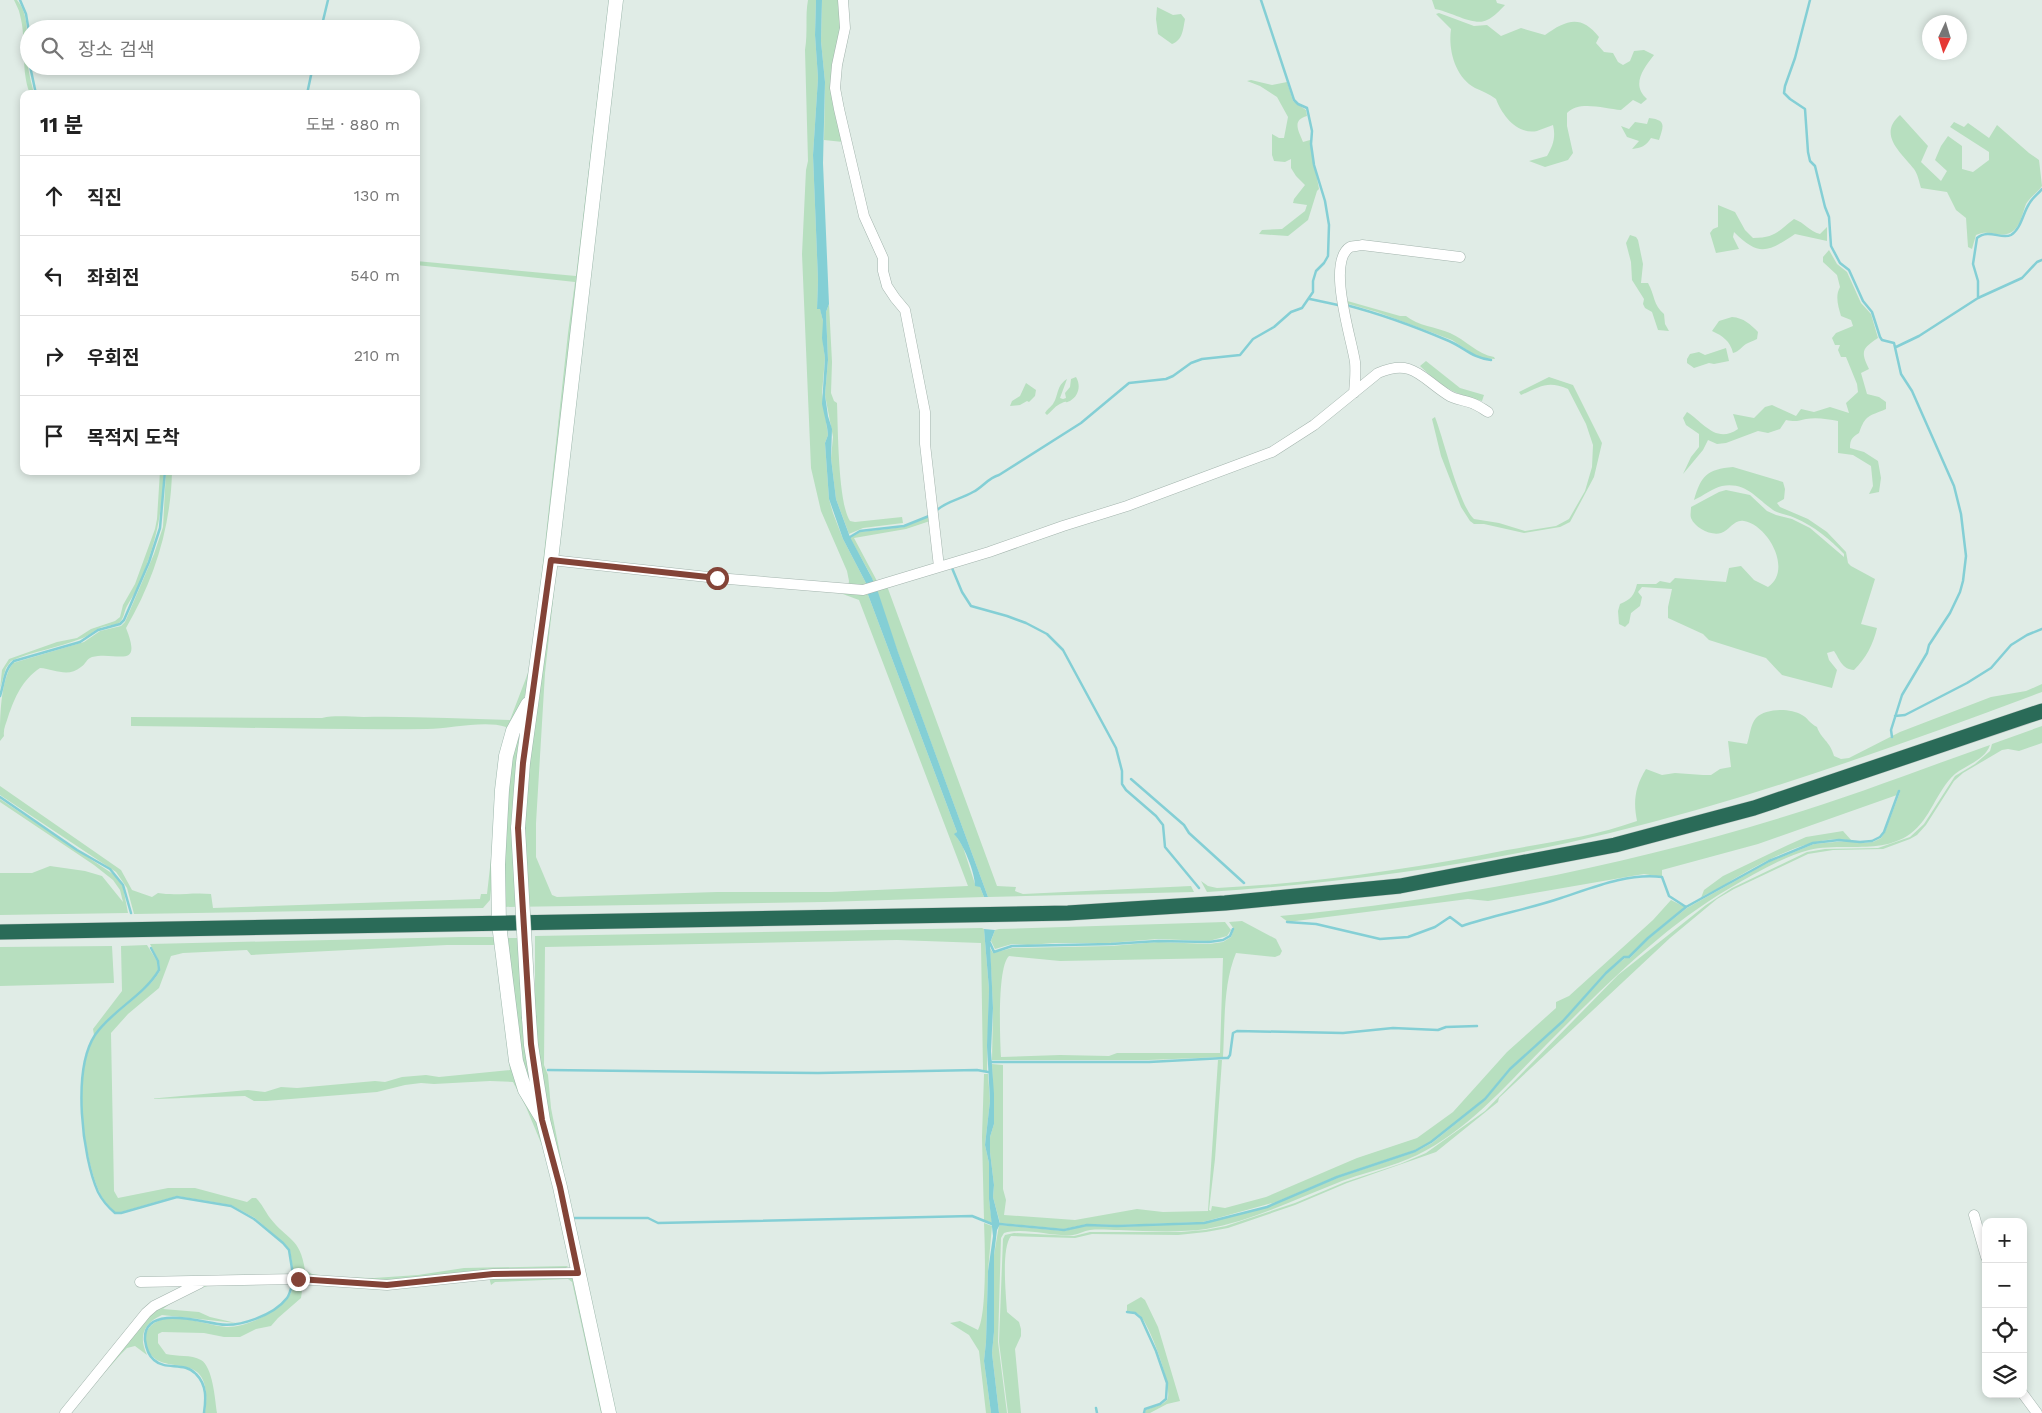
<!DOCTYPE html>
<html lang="ko">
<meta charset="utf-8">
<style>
:root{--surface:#fff;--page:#f2f2f2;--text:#222;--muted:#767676;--line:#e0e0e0}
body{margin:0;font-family:"Work Sans","Noto Sans KR",sans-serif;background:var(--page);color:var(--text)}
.controls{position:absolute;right:15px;bottom:15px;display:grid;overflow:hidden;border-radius:10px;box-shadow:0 2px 8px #0003}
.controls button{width:45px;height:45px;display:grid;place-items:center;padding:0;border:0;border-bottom:1px solid var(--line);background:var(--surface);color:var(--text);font:25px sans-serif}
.compass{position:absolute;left:1922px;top:15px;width:45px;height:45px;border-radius:50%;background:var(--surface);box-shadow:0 2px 8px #0003;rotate:184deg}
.stop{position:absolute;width:15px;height:15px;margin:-11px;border:4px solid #834337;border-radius:50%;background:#fff}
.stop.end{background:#834337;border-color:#fff;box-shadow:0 1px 5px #0008}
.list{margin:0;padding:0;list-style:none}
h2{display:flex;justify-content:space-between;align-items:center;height:65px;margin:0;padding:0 20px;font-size:21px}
h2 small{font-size:16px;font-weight:400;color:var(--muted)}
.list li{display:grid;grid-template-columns:32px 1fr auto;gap:15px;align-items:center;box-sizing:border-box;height:80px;padding:0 20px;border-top:1px solid var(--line)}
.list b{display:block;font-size:19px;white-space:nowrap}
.list em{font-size:16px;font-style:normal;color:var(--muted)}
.icon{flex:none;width:28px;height:28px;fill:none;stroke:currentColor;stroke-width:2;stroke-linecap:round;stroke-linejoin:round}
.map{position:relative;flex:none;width:2042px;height:1413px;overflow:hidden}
.search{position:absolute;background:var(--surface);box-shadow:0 2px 8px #0003;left:20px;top:20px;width:400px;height:55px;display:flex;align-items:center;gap:12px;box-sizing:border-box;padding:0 18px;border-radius:28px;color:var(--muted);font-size:19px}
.panel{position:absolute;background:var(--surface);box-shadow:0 2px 8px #0003;left:20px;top:90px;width:400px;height:385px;border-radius:10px}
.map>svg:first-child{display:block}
</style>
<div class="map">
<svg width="2042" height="1413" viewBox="0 0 2042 1413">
<rect width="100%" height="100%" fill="#e0ece6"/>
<path fill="#b7dfbf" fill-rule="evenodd" d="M14 0H17C32 17 25 46 28 66 29 75 32 85 34 94H30C20 68 27 41 20 15 19 9 16 5 14 0Z
M609 0H613L540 633 531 679 520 708 509 729 504 757 490 900 483 908 134 914 127 888 116 872 0 795V786L121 870 132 890 152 897 158 893C176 896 193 892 211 894L213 908 480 899 481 894H487L506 727C484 720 450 729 427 729 328 730 229 727 131 726V717L322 718C336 715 349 717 364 717 413 716 461 719 510 720L531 665 534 645 568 333 575 282 416 265V261L576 276Z
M808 0H816L815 35 818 78 813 155 818 280 817 308H820L823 321V343L825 358 822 393 828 435 825 443 829 499 833 513 843 539 867 585 848 588 849 581 847 571 821 511 811 468 802 254 806 170 808 161 805 50C808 32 805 16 808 0Z
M822 0H841L842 23 835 65 843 142 824 140 825 82 821 41Z
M1432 0H1496L1497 3 1505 5C1500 10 1494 17 1487 20 1475 27 1449 11 1435 9Z
M1157 7 1173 15 1181 14 1185 19C1183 29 1183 40 1172 44L1158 34 1156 19Z
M1439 13 1474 26 1487 25 1501 36 1521 28 1545 35C1566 20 1581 14 1599 37L1596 43 1604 52 1613 53 1618 62 1623 65 1630 61 1634 51 1644 50 1654 55C1643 69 1631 85 1647 99L1641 104 1633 100 1621 110C1605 109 1579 100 1567 113V126L1573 153 1568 160 1545 167 1529 161 1547 156C1553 146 1556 137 1553 125 1548 127 1542 129 1537 131 1517 135 1502 115 1496 99 1489 94 1482 91 1475 88 1455 77 1448 50 1451 29L1436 14Z
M1251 80 1272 85 1287 82 1293 101 1306 110 1307 116C1292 120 1298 130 1303 142L1310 140 1319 189 1317 191 1308 220 1288 236 1259 234 1262 230 1282 229 1305 211 1307 205 1293 203 1294 199 1305 185 1296 176 1291 168V159L1285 162 1274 161 1272 155V134L1279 138H1284L1288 117 1277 97 1260 86 1247 81Z
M1900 115 1928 146 1921 162 1941 181 1947 171 1935 160 1941 146 1948 136 1962 146V169L1973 172 1989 160V152L1950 127 1954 122 1964 127 1968 123 1989 138 1997 125 2029 153 2039 160 2042 186C2038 192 2029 198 2026 204 2022 214 2020 231 2007 234 1996 237 1989 229 1976 235L1972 249 1968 247 1966 218 1956 210 1947 192 1921 188C1919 181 1918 175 1914 169 1902 153 1877 135 1900 115Z
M1649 118C1666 120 1664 125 1659 140L1651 138C1646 146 1641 148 1632 149L1639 141 1627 137 1621 126 1629 129 1635 122 1647 124Z
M1718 205 1735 212 1745 230 1753 238C1776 238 1778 231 1794 219 1805 223 1809 231 1820 234L1827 227V241L1795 234C1768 252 1759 257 1734 232L1733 237 1739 249 1716 253 1710 233 1713 229 1718 227Z
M1630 235 1636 237 1638 240 1643 264 1641 283H1648C1655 295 1653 305 1664 314L1665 324 1669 331 1658 330 1652 312 1645 308 1643 304 1644 299 1632 280 1631 262 1626 243Z
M1829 250 1837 264 1847 272 1861 303 1871 314 1878 338C1861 349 1861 352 1869 369L1861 373 1867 394 1879 397 1886 402V409C1868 417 1866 414 1859 433 1852 437 1850 440 1850 448L1864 452 1878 461 1881 478 1879 492 1869 494 1873 486 1871 466 1853 455 1838 453V421C1828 419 1816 417 1806 419 1798 421 1795 422 1786 420L1780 429 1768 433 1758 431 1726 443 1717 444 1708 440 1703 450 1683 474 1691 457 1699 447V434L1686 425 1683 418 1687 412C1704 423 1716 444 1738 429L1733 414 1754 418 1765 407 1772 405 1796 416 1801 409 1814 412 1830 407 1849 413 1846 403 1858 392 1857 384 1846 357H1841L1838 350 1840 345H1835L1832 338 1836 333 1853 326 1851 320 1841 316C1838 306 1835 296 1840 287L1837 275 1823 262V257Z
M1344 300 1400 316H1406C1418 326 1436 327 1450 333 1466 340 1477 354 1494 357L1495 359 1479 358 1452 340 1377 312 1345 303Z
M829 304 832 362 831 393 834 401 837 403C838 427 838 503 850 521L855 522 902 517 903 523 863 528 849 534 836 499 831 458 833 437 825 395 828 360 826 312Z
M1732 317C1744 318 1750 324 1758 332L1757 339C1754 341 1749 342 1746 344 1741 347 1740 351 1733 353 1730 341 1723 336 1712 331L1719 321Z
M1726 348 1729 361 1714 364 1709 363 1694 368 1687 363V359L1690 354 1699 352 1705 355Z
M1426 361 1460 388 1484 395 1482 401C1454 394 1442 387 1420 366Z
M1076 377C1081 385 1079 396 1070 401 1063 404 1069 400 1062 403 1056 405 1052 411 1047 415L1045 413C1047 409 1050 408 1053 404 1059 395 1056 386 1067 379L1060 398 1063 399 1066 398 1065 393 1070 387 1071 379Z
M1549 377 1573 385 1602 443 1594 477 1570 522 1560 527 1524 533 1484 524H1474L1470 521 1461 507 1441 456 1432 419 1435 417C1444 440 1459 505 1474 519L1499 523 1525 531 1556 526 1569 519 1585 491 1592 467 1593 445 1586 424 1568 389C1547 380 1540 387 1521 395L1519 392Z
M1026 383 1036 390 1035 396 1029 402 1027 401 1020 405 1010 406 1012 401 1020 396Z
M1733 467 1783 482 1785 489 1784 499 1777 503 1780 507 1808 519 1827 532 1846 552 1848 563 1851 566 1875 579 1861 624 1877 628C1873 645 1866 658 1854 670 1842 669 1840 660 1834 651L1827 653 1829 660 1837 670 1832 688 1782 675 1766 658 1709 640 1703 634 1668 618V607L1672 589 1642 587 1638 592 1642 597 1640 606 1631 613 1629 623 1625 627 1619 624 1618 611 1620 604C1631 599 1634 596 1637 584H1656L1660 581 1670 583 1675 578 1726 582 1729 568 1741 566 1754 580 1768 587C1793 570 1768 525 1744 521 1734 519 1730 530 1721 533 1711 536 1695 528 1691 518 1690 515 1691 511 1691 507L1719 492 1726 490 1750 495 1767 511 1776 515 1792 519 1810 528 1844 557V554C1830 539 1814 526 1795 518 1788 514 1779 514 1773 510 1756 498 1746 482 1722 486 1713 488 1703 496 1694 500 1701 476 1707 469 1733 467Z
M160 471H164C163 513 154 551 137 589 134 595 130 600 127 606 124 611 124 619 119 623 113 626 106 625 100 628 93 631 88 637 80 639 58 648 33 651 11 661L6 668 0 689 2 670 9 659 57 642 77 638 91 629 115 621 120 617 123 605 135 584 155 529 157 519Z
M166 471H172C171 527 154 580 126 628 143 671 117 651 92 657 86 659 86 664 81 667 68 678 54 669 40 668 22 680 15 697 8 717 6 724 3 729 4 736L0 741C0 719 0 681 13 663L84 642 100 631 121 626 125 622 154 554 163 527Z
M930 516V521L906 529 854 538 877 581 874 583 869 572 850 538 860 532 904 527Z
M557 564 545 673 536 823V857L552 895 557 897 717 892H831L968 886 859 600 840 593 867 592 957 832 955 834 963 847 975 884 980 887 984 897 824 902 501 907 507 767 524 718V786Z
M887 586 997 886 1016 887 1015 891 1023 894 1191 886 1194 892 988 897 879 601 877 589Z
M2042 684V692C1900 745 1757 797 1610 833 1478 865 1342 883 1207 892L1201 881 1208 886 1217 888C1314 883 1412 869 1507 850 1551 842 1595 836 1637 821 1633 801 1635 787 1646 769L1662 775 1675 773 1703 775H1711L1720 769 1731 767 1728 741 1747 744C1750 736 1750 725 1756 718 1766 708 1790 708 1802 715 1808 718 1809 723 1817 727 1821 739 1830 741 1834 756L1841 759 1849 758 1900 732 1991 697 2026 691Z
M2042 726V743L2019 751 2008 749 2002 750 1963 773 1954 781 1926 825 1917 835 1910 839 1883 849 1833 850 1808 854 1734 889 1717 899 1670 938 1499 1098 1498 1102 1436 1152 1347 1183 1295 1205 1228 1228 1206 1232 1178 1235 1092 1234 1075 1238 1011 1236C1001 1248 1006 1295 1007 1312L1019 1322 1021 1329V1336L1015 1349 1021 1413H1008L999 1342 1003 1239 1005 1235 1014 1233 1074 1236 1090 1232H1181L1205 1230 1226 1226 1295 1203 1345 1182 1400 1164 1426 1153 1485 1111 1618 975 1706 905 1732 888 1807 852 1825 849 1878 848 1910 837 1924 824 1955 776 1975 764 1990 751 1992 744Z
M1990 745C1985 760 1966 765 1955 774 1936 791 1931 819 1910 834 1881 855 1841 842 1809 850 1782 857 1754 874 1730 888 1660 929 1603 988 1546 1045 1501 1090 1459 1141 1398 1163 1379 1170 1360 1174 1342 1181 1298 1198 1253 1221 1206 1229 1177 1233 1148 1231 1119 1230 1110 1230 1099 1229 1090 1230 1084 1231 1079 1234 1073 1235 1051 1237 1026 1227 1004 1233L1001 1238 998 1342 1007 1413H999L992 1353 994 1332V1255L999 1225 1064 1231 1087 1225 1117 1227 1204 1223 1267 1207 1337 1178 1415 1152 1432 1143 1485 1100 1510 1070 1563 1022 1607 973 1625 958H1630L1649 938 1687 908 1769 862 1814 844 1846 841 1864 843 1873 842 1881 838 1885 832 1900 792 1897 795 1758 844 1662 870V877L1644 874 1632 876 1488 901 1468 899 1288 922 1280 916C1452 900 1619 867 1783 817 1853 796 1921 769 1990 745Z
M0 799 116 876 123 887 128 913 0 915V873H32L50 866 85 871 102 876 123 902 120 890 113 880 94 865 0 802Z
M1843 831 1852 841C1814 831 1753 867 1721 887 1714 891 1707 893 1701 898L1704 890 1723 876 1788 845 1806 837Z
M1671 900 1685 907 1648 937 1629 956 1624 957 1606 972 1562 1021 1509 1069 1484 1099 1431 1142 1415 1150 1337 1176 1276 1202 1203 1222 1117 1225 1087 1224 1064 1229 1000 1223 993 1197 994 1185 990 1152V1137L994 1124 992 1064 1003 1065V1189L1006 1200 1004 1215 1075 1220 1137 1209 1163 1212 1208 1211 1218 1060H1222L1215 1159 1209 1210 1211 1211 1212 1206 1225 1208 1266 1197 1357 1158 1417 1138 1453 1112 1507 1052 1556 1008V1002L1569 996 1653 920Z
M1242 921 1276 939 1282 951 1280 955 1275 957 1236 953C1223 984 1225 1023 1223 1057L1148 1060H992L993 1008 990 948 993 953 1012 948 1111 946 1158 942 1209 944 1223 942 1231 937 1234 929 1229 922ZM1009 956 1060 961 1223 958 1220 1053H1117L1109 1056 1060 1055 1001 1057C1000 1039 997 967 1009 956Z
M1225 922 1231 930 1227 936 1209 941 1157 939 1109 943H1055L1028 945 1012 944 995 949 991 941 995 930 999 929Z
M982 928 984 929 989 989 987 1071H983L981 943 897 940 545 947 544 1065 548 1075 551 1108 573 1220 546 1122 535 1034V936Z
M461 937H498L507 1015 540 1127 546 1155 526 1107 513 1082 490 1081 434 1084 421 1083 405 1085 377 1092 266 1101H254L245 1096 148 1099 248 1090 265 1092 281 1087 297 1088 375 1081 385 1082 402 1077 426 1075 439 1077 510 1070 495 945H447L251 955 247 950 183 953 171 956 159 988 128 1014 111 1033 114 1191 118 1198 168 1188H195L247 1202 252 1198H256C262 1204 265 1211 270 1218 287 1240 300 1237 305 1270L312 1274 332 1277 374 1278 418 1275 464 1268 568 1266 565 1269 405 1282 294 1276 290 1250 284 1243 255 1218 231 1205 177 1196 121 1212H115C109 1206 102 1199 99 1191 83 1155 72 1069 96 1035 114 1010 144 997 160 971L159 961 150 944Z
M504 938H523L535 1090 526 1087Z
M147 945 157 961 158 970C144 994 113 1013 94 1035L93 1029 122 991 121 946Z
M112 946 114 983 0 986V947Z
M984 1074H988L990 1101 985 1145 989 1163V1199L992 1223 984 1220 982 1137Z
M984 1223 992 1226 988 1271 986 1342 984 1361 991 1413H986L979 1351 969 1335 950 1323 960 1321 978 1330C987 1314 985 1244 984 1223Z
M489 1277 572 1278 576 1280 606 1413H601L572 1282 568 1279 495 1282 491 1285Z
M295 1282 303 1283 301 1298 278 1318 271 1326 256 1329 240 1337H224L204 1333 162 1332 158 1334V1343L166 1354C177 1357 191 1354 201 1360 213 1367 215 1400 217 1413H205C215 1342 160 1382 147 1348 146 1345 145 1337 146 1333 158 1305 204 1325 226 1327 247 1328 273 1313 287 1299 291 1295 293 1287 295 1282Z
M219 1283C199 1287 179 1297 163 1309L199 1312 210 1317 236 1323 162 1315C144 1323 138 1336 147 1355L135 1346 127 1348 121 1354 92 1387 154 1309 203 1284Z
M1141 1297 1145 1300 1158 1327 1180 1401 1167 1404 1150 1413H1145L1146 1410C1152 1407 1162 1406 1167 1400 1174 1390 1150 1326 1141 1317 1138 1312 1133 1312 1127 1311V1305Z"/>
<path fill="#84cfd5" d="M816 0H822L821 41 825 82 823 163 829 304 826 312 828 360 825 395 828 416 832 429 831 458 836 499 850 537 872 578 874 583 867 585 843 539 829 499 825 443 828 435 827 427 822 404 825 358 822 338 823 321 820 309H817L818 280 813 155 818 78 815 35Z
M877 589 898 652 988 897H984L980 887 975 886C975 872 963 843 954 834L957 832 867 592Z
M984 929 995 930 990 943 993 1008 991 1051 994 1094V1124L990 1137V1152L994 1185 993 1197 1000 1224 997 1230 994 1255V1332L992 1353 999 1413H991L984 1361 986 1342 988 1271 993 1236 989 1199V1163L985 1145 990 1101 987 1046 989 989Z"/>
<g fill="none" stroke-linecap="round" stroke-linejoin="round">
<path stroke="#84cfd5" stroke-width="2.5" d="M20 0 26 14 29 32
M1810 0 1795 58 1785 86 1784 93 1790 99 1805 109 1808 152 1810 161 1815 166 1825 207 1829 217 1831 246 1840 263 1849 270 1863 301 1872 312 1880 337 1882 340 1894 343 1901 374 1912 391 1954 486 1961 514 1966 556 1963 581 1960 592 1950 613 1929 645 1927 653 1902 695 1891 730 1892 737
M321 29 328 0
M30 66 36 94
M307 94 313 66
M1978 298 2022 278 2037 262 2042 260
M1310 299 1338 305
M1346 305C1381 314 1416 327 1449 341 1465 348 1472 358 1491 360
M1896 347 1919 336 1978 298V281L1973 264 1977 238C1989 228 2001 240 2011 235 2021 229 2023 213 2029 204 2032 198 2038 194 2042 189
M937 510C947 501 961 499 973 492 983 487 988 478 999 475L1081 423 1129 383 1166 379 1173 376 1191 363 1202 359 1240 355 1253 339 1274 327 1291 312 1302 308 1313 292V281L1316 271 1324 263 1328 256 1329 225 1325 201 1314 165 1311 144 1312 131 1307 108 1298 104 1294 100 1261 0
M850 537 860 531 904 526 929 516
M952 568 962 592 971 606 1007 616 1026 623 1047 634 1063 650 1116 748 1122 771V784L1126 790 1156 816 1163 825 1165 847 1199 888
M0 696C4 684 4 669 14 661L80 642 98 630 120 624 124 620 149 562 160 528 165 471
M1895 716 1905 715 1967 683 1991 668 2011 645 2027 635 2042 629
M1131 779 1184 825 1189 833 1244 883
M0 797 77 850 110 869 123 885 131 913
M1287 922 1316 924 1380 939 1408 937 1435 927 1450 917 1462 926C1494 915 1529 909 1561 898 1594 887 1627 873 1662 877L1669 896 1686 907
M990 943 994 952 1012 946 1111 944 1158 941 1209 942 1223 940 1230 936 1233 929
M151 948 158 961 159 970C143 997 112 1010 95 1035 72 1070 82 1156 98 1192 102 1200 108 1207 115 1213H121L177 1197 231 1206 254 1219 283 1243 289 1250 293 1275
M991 1062H1149L1224 1058H1228L1230 1055 1233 1033 1237 1031 1343 1033 1393 1028 1438 1030 1446 1027 1477 1026
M548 1070 818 1073 977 1070 988 1072
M574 1218H648L658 1223 972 1216 992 1224
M1000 1224 1064 1230 1087 1225 1117 1226 1204 1223 1267 1207 1337 1177 1415 1151 1431 1142 1485 1099 1510 1069 1563 1021 1606 973 1624 957H1629L1648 938 1686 907 1769 861 1813 843 1839 840 1860 842 1872 841 1880 837 1884 832 1899 791
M1127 1312 1135 1313 1141 1318 1156 1351 1167 1383 1166 1399 1160 1404 1145 1409 1144 1413
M1096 1408 1097 1413
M204 1413C206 1399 207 1385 196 1374 184 1361 166 1371 154 1360 148 1355 146 1348 145 1340 143 1305 198 1321 218 1324 239 1328 274 1315 287 1298 290 1294 291 1287 293 1283"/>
<defs>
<path id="street" d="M843 0 845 28 837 65 835 88 839 109 864 216 883 258V271L887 286 895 298 905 310 925 412V444L939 567
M1354 393C1355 382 1356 373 1355 362 1352 340 1326 262 1350 247 1353 246 1358 246 1362 245L1460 257
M551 560 717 578 863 590 989 552 1063 526 1127 506 1272 452 1314 425 1378 373C1413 358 1421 378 1448 395 1455 400 1466 400 1474 404 1479 406 1483 409 1488 412
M1974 1215 1986 1257
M140 1282 298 1279 387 1285 493 1274 577 1273
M2023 1394 2037 1413
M65 1413 146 1313 154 1306 200 1283"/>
<path id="secondary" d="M528 704 513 731 506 756 502 790 498 865 499 924 516 1061 525 1090 543 1120
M518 828 523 763 551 560 616 0
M529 1018 531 1045 543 1120 560 1187 609 1413"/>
<path id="highway" d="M0 932 1068 913 1225 903 1400 886 1615 845 1754 808 2042 711"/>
</defs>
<use href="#street" stroke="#a3b4ad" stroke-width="11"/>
<use href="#secondary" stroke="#9eb8ad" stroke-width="15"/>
<use href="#highway" stroke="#c1c9c6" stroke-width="16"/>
<use href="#street" stroke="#fff" stroke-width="10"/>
<use href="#secondary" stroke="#fff" stroke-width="14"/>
<use href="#highway" stroke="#2a6b58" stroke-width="15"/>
<defs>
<path id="secondary-bridge" d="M518 828 529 1018"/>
</defs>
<use href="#secondary-bridge" stroke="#9eb8ad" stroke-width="15" stroke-linecap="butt"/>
<use href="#secondary-bridge" stroke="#fff" stroke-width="14"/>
</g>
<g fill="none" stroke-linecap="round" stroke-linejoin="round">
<path stroke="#834337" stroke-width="6" d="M298 1279 387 1285 493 1274 578 1273 560 1187 542 1120 531 1044 518 828 523 763 551 560 717 578"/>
</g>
</svg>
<div class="controls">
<button>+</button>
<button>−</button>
<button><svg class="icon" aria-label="locate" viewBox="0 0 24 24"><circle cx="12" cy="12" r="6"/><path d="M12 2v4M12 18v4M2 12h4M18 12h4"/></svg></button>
<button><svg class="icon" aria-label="layers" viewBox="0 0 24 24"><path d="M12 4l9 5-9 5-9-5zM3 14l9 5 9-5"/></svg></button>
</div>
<svg class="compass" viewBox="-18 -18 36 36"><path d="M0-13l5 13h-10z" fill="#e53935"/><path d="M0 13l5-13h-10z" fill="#767676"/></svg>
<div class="stop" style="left:717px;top:578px"></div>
<div class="stop end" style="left:298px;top:1279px"></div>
<div class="search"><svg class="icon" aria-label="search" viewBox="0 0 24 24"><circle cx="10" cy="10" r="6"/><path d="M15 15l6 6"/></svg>장소 검색</div>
<section class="panel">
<h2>11 분<small>도보 · 880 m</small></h2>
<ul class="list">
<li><svg class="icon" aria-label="ahead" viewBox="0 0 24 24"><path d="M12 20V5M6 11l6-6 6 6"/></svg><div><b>직진</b></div><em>130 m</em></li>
<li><svg class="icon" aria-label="left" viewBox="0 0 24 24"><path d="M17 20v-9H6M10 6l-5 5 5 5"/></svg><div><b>좌회전</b></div><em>540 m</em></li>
<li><svg class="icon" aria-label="right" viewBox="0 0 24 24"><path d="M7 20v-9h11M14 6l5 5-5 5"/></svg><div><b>우회전</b></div><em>210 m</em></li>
<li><svg class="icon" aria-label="arrive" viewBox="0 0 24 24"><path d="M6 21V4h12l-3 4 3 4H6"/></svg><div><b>목적지 도착</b></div></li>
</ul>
</section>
</div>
